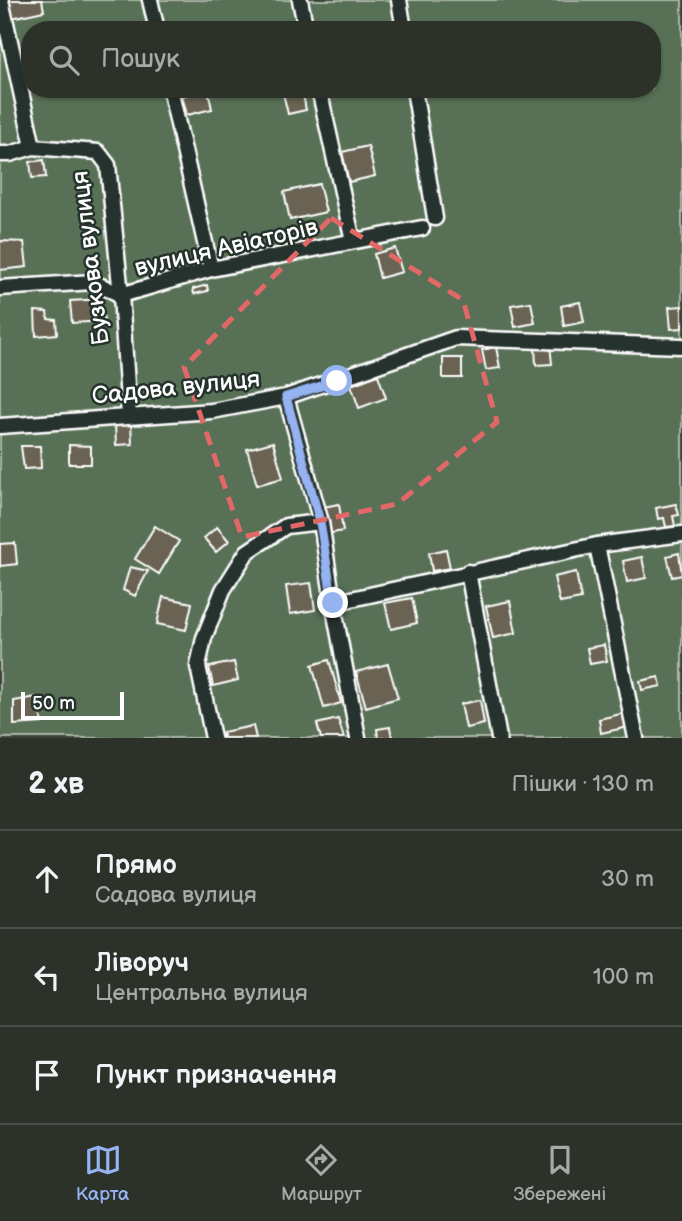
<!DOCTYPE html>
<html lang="uk">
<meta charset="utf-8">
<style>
:root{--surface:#2c322a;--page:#343a32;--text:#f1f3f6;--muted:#a6aaa8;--line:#484d47;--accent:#95b2f1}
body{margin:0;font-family:"Balsamiq Sans",sans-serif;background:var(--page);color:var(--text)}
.scale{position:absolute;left:21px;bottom:18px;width:103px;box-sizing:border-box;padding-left:7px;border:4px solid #fff;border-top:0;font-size:19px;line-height:24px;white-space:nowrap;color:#fff;-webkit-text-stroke:5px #26332d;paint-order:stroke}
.stop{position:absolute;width:21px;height:21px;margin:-16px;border:5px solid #95b2f1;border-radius:50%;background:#fff}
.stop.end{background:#95b2f1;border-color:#fff;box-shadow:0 2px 7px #0008}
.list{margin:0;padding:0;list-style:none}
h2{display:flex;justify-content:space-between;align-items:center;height:91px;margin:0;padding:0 28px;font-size:30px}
h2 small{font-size:23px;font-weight:400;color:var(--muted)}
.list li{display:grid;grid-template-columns:46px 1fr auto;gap:21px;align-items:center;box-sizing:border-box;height:98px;padding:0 28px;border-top:2px solid var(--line)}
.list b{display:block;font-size:26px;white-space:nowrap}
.list p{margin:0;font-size:23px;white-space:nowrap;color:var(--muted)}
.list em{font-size:23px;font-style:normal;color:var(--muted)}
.icon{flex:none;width:38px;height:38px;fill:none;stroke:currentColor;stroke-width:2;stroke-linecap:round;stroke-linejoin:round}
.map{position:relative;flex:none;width:682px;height:738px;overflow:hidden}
.search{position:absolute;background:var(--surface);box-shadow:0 2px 5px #0004;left:21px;right:21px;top:21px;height:77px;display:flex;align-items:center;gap:18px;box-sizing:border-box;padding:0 24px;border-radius:28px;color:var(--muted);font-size:26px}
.sheet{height:385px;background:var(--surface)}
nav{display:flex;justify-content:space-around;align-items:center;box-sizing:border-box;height:98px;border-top:2px solid var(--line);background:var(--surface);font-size:19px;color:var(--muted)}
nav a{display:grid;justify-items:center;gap:4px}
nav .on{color:var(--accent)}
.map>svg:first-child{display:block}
</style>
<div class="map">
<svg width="682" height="738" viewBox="0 0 682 738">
<rect width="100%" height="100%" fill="#3b4238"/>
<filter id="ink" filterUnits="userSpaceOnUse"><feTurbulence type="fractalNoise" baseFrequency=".0143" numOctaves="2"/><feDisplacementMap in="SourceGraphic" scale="14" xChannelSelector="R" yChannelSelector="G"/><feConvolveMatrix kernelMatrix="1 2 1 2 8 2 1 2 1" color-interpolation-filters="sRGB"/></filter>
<g filter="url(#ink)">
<path fill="#597156" stroke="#acb8aa" stroke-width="2" fill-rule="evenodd" d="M0 0H682V738H0ZM30 30H652V89H30Z"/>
<path fill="#6b6453" stroke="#fff" stroke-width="2" d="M7 0H42L44 11 11 18Z
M282 89H302L306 110 288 114Z
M208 90 212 109 187 115 182 96Z
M368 146 375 176 349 182 342 152Z
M44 160 46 177 32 178 30 162Z
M319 184 326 212 290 220 284 192Z
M0 241 24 242 27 267 0 270Z
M395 248 402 272 380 278 374 254Z
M207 285 208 291 194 294 193 289Z
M102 299 104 321 72 323 70 301Z
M531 302 535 323 515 327 511 305Z
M580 302 584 322 564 326 561 306Z
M682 306V328L671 329 669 307Z
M35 311 47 312 48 319 56 320 57 334 36 336Z
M550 344 552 364 536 365 535 345Z
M496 347 500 368 486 370 482 350Z
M443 358H462V378H443Z
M378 375 386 398 359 408 351 385Z
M131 423 132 444 116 445 115 424Z
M273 442 283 478 257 485 247 449Z
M69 445 91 446V464H69Z
M21 446H40L41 468 24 469Z
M339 504 343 531 327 534 323 507Z
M676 504 679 515 673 516 675 526 666 527 664 518 658 519 656 508Z
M155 526 179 541 159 574 135 559Z
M217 527 229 541 216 552 204 538Z
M15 543 17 564 0 566V544Z
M446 549 450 568 432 571 429 553Z
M679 553 682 575 672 577 667 556Z
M642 557 646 578 627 582 623 561Z
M130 567 148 571 135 596 123 590Z
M576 572 581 599 560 603 554 577Z
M311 583 315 610 290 614 286 586Z
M163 597 192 603 186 630 157 624Z
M412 598 417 623 391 629 385 603Z
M510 601 516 633 493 638 486 606Z
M604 645 607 661 590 664 587 648Z
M329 660 341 703 324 708 312 665Z
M234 662 238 680 213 686 209 667Z
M388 664 398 698 366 707 356 672Z
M659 677 661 686 642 690 640 681Z
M37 697 42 723 14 725V701Z
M480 700 484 724 466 728 461 704Z
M625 713 628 727 601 733 599 719Z
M338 719 344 738H321L317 724Z
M253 726 256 738H224L223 732Z
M390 727 392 738H378L377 729Z"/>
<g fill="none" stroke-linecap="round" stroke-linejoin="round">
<defs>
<path id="minor" d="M1 0 33 147
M150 0 157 30
M300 0 306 30
M399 0 404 30
M170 89 211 269
M319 89 353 241
M414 89 435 218
M0 154H10L33 147 98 152 108 165 121 295 129 416
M0 288 93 282 121 295 211 269 422 228
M286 397 321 522 333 603 358 738
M0 426 212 411 286 397 456 338 682 346
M597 545 636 738
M468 572 499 738
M333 603 597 545 682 534
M213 738 198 666 204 638 223 590 247 552 286 526 321 522"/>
</defs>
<use href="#minor" stroke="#fff" stroke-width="19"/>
<use href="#minor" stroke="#26332d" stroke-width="14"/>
</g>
</g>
<g fill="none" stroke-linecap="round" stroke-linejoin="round" filter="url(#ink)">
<path stroke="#95b2f1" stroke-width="9" d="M333 603 320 522 286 397 337 381"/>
</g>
<path fill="none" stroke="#e26868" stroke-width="5" stroke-dasharray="14 9" stroke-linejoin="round" d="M331 218 463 300 497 422 397 504 242 537 184 367Z"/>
<g text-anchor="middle" stroke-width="5" stroke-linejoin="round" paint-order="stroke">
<g font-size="24" fill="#fff" stroke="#26332d">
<text transform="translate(226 247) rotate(-13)" y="8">вулиця Авіаторів</text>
<text transform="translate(90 258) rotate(-97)" y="8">Бузкова вулиця</text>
<text transform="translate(176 387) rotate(-6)" y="8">Садова вулиця</text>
</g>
</g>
</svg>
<div class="scale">50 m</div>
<div class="stop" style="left:337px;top:381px"></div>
<div class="stop end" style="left:333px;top:603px"></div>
<div class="search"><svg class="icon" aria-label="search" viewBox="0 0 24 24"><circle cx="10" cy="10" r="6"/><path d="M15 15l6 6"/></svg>Пошук</div>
</div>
<section class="sheet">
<h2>2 хв<small>Пішки · 130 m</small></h2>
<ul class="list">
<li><svg class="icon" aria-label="ahead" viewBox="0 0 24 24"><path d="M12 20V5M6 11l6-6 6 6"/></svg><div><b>Прямо</b><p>Садова вулиця</p></div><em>30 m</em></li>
<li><svg class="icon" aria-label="left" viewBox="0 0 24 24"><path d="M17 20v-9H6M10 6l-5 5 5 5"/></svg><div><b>Ліворуч</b><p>Центральна вулиця</p></div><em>100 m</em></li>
<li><svg class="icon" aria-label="arrive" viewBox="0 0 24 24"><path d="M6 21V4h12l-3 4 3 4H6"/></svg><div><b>Пункт призначення</b></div></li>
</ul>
</section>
<nav>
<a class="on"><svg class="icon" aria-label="map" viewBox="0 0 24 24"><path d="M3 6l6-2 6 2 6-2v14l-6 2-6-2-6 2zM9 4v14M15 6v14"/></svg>Карта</a>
<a><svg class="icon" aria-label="directions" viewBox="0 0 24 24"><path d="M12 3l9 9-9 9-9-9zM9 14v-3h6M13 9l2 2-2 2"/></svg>Маршрут</a>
<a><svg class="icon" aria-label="saved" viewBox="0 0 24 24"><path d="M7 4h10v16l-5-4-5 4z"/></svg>Збережені</a>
</nav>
